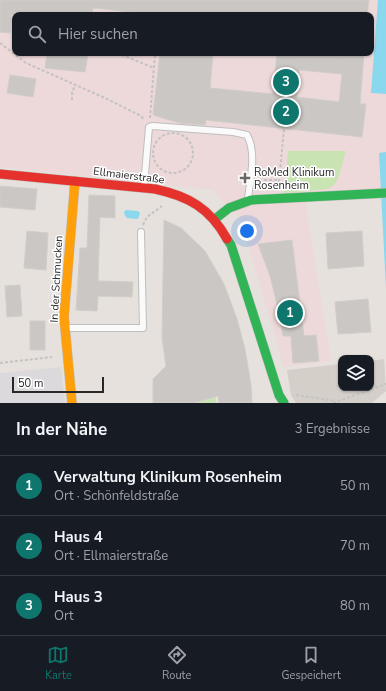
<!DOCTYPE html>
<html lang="de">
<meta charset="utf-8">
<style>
:root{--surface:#171b24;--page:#242831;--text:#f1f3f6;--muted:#9ea1a6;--line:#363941;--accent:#0f766e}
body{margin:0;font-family:"Nunito Sans",sans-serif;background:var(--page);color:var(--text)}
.controls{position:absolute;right:12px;bottom:12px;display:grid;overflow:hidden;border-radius:8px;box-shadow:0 1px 3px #0004}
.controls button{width:36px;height:36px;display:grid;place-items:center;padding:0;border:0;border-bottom:1px solid var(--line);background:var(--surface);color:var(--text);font:20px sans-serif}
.scale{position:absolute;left:12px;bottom:10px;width:92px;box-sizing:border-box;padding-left:4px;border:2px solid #272727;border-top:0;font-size:11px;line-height:14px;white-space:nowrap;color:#272727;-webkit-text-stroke:3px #fff;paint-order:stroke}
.you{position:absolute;left:247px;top:231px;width:14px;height:14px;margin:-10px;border:3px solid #fff;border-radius:50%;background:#1a73e8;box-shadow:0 0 0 6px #1a73e833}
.badge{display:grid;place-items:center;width:26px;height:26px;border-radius:50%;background:var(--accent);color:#fff;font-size:13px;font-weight:700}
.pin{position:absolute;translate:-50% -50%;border:2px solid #fff;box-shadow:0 1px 4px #0006}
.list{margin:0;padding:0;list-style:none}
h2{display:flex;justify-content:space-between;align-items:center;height:52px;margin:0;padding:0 16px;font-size:17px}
h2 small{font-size:13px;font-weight:400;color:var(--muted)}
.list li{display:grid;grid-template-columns:26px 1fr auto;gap:12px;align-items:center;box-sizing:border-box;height:60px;padding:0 16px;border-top:1px solid var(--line)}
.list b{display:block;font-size:15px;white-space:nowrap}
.list p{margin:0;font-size:13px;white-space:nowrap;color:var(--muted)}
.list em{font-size:13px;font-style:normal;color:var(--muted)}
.icon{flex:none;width:22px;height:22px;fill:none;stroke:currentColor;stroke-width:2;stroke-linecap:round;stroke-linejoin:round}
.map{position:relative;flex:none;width:386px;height:403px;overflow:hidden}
.search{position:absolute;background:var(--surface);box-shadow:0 1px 3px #0004;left:12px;right:12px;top:12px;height:44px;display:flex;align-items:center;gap:10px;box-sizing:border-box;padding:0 14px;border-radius:8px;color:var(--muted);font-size:15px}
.sheet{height:232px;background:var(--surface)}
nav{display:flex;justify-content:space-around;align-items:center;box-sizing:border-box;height:56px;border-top:1px solid var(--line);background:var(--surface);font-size:11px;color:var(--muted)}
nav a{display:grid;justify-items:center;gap:2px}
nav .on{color:var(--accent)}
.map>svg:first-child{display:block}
</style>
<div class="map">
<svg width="386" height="403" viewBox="0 0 386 403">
<rect width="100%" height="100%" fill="#e6e1dc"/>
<path fill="#dcd9dc" d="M61 367 65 403H0V373Z"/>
<path fill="#edd9d9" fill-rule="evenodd" d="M0 0H378L371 93 386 94V189L304 195 331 361 284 367 240 218 212 190 0 167ZM15 15H371V53H15Z"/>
<path fill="#c9e4b2" d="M288 151H346L339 175 335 184 328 189 284 193Z
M216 397V403H197Z"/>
<path fill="#d5cfca" d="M384 359 386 391 372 403H296L291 395 287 370 341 364V388H371V361Z"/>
<path fill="#8ad8ee" d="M378 0H386V94L371 93Z
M386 152V289L379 153Z
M126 210 138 211 140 213 138 219 127 218 125 216 124 212Z"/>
<path fill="#cbc7c4" stroke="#d1cdc8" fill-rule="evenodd" d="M0 0H369L367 15H159L93 8 92 15H11L10 33 0 32Z
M47 53H88L85 72 45 68Z
M160 53H213L210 88 273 94 277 53H310L341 56V53H364L360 104H366L362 137 206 120 205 125 179 123 153 115ZM299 70 342 74 339 102 297 97Z
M10 75 36 79 33 97 7 93Z
M0 186 37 189 35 210 0 207Z
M89 195 115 196V218L100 217 98 281 133 282 132 297 98 296 97 311 76 310 80 248H87Z
M164 220 181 228 205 251 224 284 237 319 245 349 251 385 252 403H219L218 396 194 403H153V379L166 366 162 338Z
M27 231 48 233 46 270 24 268Z
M362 231 364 266 328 269 326 233Z
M292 240 304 336 316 335 319 361 293 363 291 336H283L276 300 270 276 258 244Z
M20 285 22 316 7 317 5 286Z
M368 299 371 332 338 334 335 302Z
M30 321H45V350H30Z"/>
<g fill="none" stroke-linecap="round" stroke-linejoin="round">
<defs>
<path id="lane" d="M144 186 149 127 153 126 233 132 247 135C257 153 250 179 248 199
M67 328H143L141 232"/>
<path id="fast" d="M215 219 229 208 251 200 386 193
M227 239 231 245 279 395 284 403"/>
<path id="slow" d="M72 403 64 317 75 181"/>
<path id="jam" d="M0 174 155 189C188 196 210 208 227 239"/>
</defs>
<use href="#lane" stroke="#bfbebe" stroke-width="8"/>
<use href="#fast" stroke="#bfbebe" stroke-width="10"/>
<use href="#slow" stroke="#bfbebe" stroke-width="10"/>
<use href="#jam" stroke="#bfbebe" stroke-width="10"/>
<path stroke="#c4c3c2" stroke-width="2" stroke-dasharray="3 2" stroke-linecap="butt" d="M0 43 26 63 105 98 141 116 144 120
M117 53 154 68
M72 100V92L76 84
M150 118 155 53
M153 153a20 20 0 1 1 40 0a20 20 0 1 1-40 0Z
M259 180H279
M279 182 284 129
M143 225 147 217 162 206
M0 363 52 357
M296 395 336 401
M333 403 386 384"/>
<use href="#lane" stroke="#fbfafa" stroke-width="6"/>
<use href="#fast" stroke="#30b455" stroke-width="9"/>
<use href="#slow" stroke="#ff9f0a" stroke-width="9"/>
<use href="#jam" stroke="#e5322d" stroke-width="9"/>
</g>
<path fill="#6a6866" stroke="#fff" stroke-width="1.5" d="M243 172h4v4h4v4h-4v4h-4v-4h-4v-4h4z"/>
<g text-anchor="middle" stroke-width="3" stroke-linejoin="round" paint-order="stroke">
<g font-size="11" fill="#272727" stroke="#fff" text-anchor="start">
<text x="254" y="176">RoMed Klinikum<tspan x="254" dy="13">Rosenheim</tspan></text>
</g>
<g font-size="11" fill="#272727" stroke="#fff">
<text transform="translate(129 175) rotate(7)" y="4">Ellmaierstraße</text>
<text transform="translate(56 279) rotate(-87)" y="4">In der Schmucken</text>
</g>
</g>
</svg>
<div class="controls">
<button><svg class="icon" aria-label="layers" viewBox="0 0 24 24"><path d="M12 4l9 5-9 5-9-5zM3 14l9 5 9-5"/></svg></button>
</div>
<div class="scale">50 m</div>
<div class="you"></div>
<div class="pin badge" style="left:290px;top:313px">1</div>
<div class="pin badge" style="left:286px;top:112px">2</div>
<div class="pin badge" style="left:286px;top:82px">3</div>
<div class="search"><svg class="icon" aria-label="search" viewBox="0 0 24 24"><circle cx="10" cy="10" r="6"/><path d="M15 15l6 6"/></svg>Hier suchen</div>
</div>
<section class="sheet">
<h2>In der Nähe<small>3 Ergebnisse</small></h2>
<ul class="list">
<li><span class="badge">1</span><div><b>Verwaltung Klinikum Rosenheim</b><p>Ort · Schönfeldstraße</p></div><em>50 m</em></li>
<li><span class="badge">2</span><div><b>Haus 4</b><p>Ort · Ellmaierstraße</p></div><em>70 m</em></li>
<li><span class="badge">3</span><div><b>Haus 3</b><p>Ort</p></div><em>80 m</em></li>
</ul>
</section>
<nav>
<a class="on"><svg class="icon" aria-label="map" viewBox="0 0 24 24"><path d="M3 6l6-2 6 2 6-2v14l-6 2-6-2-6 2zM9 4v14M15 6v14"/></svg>Karte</a>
<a><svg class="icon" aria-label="directions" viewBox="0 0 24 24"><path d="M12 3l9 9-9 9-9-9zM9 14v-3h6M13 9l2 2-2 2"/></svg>Route</a>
<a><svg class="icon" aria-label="saved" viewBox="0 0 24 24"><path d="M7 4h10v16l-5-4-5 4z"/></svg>Gespeichert</a>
</nav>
